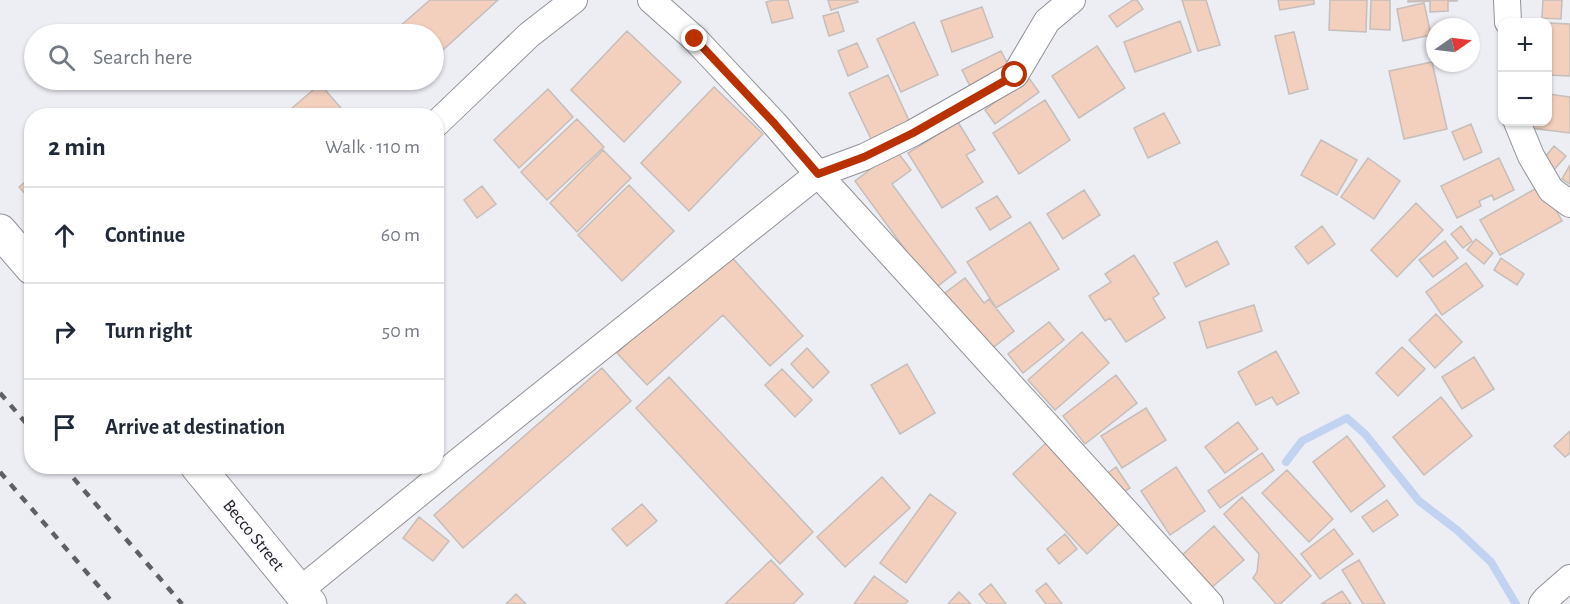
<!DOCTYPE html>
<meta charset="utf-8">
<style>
:root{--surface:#fff;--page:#f2f2f3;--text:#1f2937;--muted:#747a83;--line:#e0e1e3}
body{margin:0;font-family:"Alegreya Sans",sans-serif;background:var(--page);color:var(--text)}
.controls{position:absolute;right:18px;top:18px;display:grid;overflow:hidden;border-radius:12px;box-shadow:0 2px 4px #0004}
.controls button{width:54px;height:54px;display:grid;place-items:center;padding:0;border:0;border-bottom:2px solid var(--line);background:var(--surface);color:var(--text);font:30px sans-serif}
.compass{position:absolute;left:1426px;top:18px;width:54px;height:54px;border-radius:50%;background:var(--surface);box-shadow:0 2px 4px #0004;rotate:76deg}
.stop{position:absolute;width:18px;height:18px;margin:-14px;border:4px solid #ba3100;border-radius:50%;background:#fff}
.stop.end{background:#ba3100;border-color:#fff;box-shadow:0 2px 6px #0008}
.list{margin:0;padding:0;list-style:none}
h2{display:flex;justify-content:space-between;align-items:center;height:78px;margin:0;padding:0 24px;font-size:26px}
h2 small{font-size:20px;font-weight:400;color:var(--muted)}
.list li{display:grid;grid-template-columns:39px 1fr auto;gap:18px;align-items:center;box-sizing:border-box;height:96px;padding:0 24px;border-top:2px solid var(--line)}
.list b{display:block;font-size:22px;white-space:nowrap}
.list em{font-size:20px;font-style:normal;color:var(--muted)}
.icon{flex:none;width:33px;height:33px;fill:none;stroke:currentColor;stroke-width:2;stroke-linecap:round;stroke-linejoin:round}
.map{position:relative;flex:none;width:1570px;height:604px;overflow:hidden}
.search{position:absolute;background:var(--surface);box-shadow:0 2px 4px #0004;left:24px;top:24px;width:420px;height:66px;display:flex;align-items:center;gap:15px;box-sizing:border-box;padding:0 21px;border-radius:33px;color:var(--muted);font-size:22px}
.panel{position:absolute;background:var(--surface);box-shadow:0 2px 4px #0004;left:24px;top:108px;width:420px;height:366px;border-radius:24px}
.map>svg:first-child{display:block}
</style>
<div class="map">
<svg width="1570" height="604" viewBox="0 0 1570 604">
<rect width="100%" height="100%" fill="#ededf4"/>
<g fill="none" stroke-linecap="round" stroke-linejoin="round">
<path stroke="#c2d3f2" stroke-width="8" d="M1286 462 1302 441 1347 418 1365 434 1419 501 1457 530 1491 562 1516 604"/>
</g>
<path fill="#f3cfbe" stroke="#c5bebb" stroke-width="1.5" d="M430 0H498L434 58V34H391Z
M774 0H788L793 18 772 23 766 2Z
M828 0H857L858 2 831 10Z
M1133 0H1137L1143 9 1117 27 1109 16Z
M1182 0H1206L1220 45 1198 51Z
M1278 0H1314V4L1280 10Z
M1330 0H1367L1366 32 1329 30Z
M1371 0H1390V30L1370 29Z
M1408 0H1457V1H1448V11L1430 12V1L1408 2Z
M1543 0H1562L1561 19 1542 18Z
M1424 3 1431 35 1403 41 1397 9Z
M982 7 993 37 952 52 941 21Z
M838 12 844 31 829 36 823 16Z
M1180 21 1191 52 1135 72 1124 42Z
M914 22 938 75 901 92 877 39Z
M1548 23 1570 24V76L1548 75Z
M627 31 681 82 624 142 571 90Z
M1294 32 1308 89 1289 94 1275 36Z
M857 43 868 67 848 76 838 51Z
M1097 46 1125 88 1079 118 1052 76Z
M1001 51 1010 68 971 88 962 70Z
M1432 62 1447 129 1404 139 1389 71Z
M888 75 912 127 874 145 849 93Z
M1028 77 1039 92 995 124 985 110Z
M320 84 348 116H283Z
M714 87 763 134 689 211 641 163Z
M548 89 573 117 519 168 494 140Z
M1548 94 1570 97V133L1531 128 1532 122H1548Z
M1045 100 1070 140 1019 174 993 133Z
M1164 113 1180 143 1148 158 1134 128Z
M577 119 604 147 547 200 521 172Z
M958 122 975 150 966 155 983 182 942 208 908 153Z
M1471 124 1482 152 1464 160 1452 132Z
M1321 140 1357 160 1337 195 1301 175Z
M1554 146 1566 156 1553 171 1542 161Z
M603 150 631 178 577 232 550 203Z
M896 150 911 170 892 184 956 272 934 289 855 181Z
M1368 158 1400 181 1374 219 1341 197Z
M1499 158 1514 190 1494 200 1492 195 1479 201 1481 206 1457 218 1441 186Z
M1570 165V184L1562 179Z
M32 176V201L19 187Z
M629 185 674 231 622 281 578 235Z
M1542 185 1562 221 1500 255 1480 220Z
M482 186 496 204 477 218 464 200Z
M1084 190 1100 215 1063 239 1047 214Z
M997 196 1011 217 990 230 976 208Z
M1416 203 1443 230 1397 277 1371 250Z
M1030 222 1059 269 996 308 967 262Z
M1322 226 1335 244 1308 264 1295 247Z
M1461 226 1472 241 1463 248 1451 234Z
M436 234 443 250 436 252Z
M1476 239 1493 253 1484 264 1467 250Z
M1217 241 1229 264 1186 287 1174 263Z
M1445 241 1458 258 1433 277 1419 260Z
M727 252 803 336 770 366 723 315 647 385 617 353Z
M1134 255 1159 294 1153 298 1165 318 1126 342 1110 318 1105 321 1089 296 1111 282 1105 274Z
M1501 258 1524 274 1517 285 1494 270Z
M1466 263 1483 286 1442 315 1426 292Z
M965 278 984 303 989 299 1014 331 990 350 945 293Z
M1254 305 1262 331 1207 348 1199 322Z
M1436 314 1462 342 1435 368 1409 340Z
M1049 322 1064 340 1023 373 1008 354Z
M1082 332 1109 363 1055 410 1028 380Z
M1402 347 1425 369 1398 396 1376 373Z
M807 348 829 372 813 388 791 364Z
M1276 351 1299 393 1277 405 1272 397 1256 405 1238 372Z
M1474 357 1494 389 1462 409 1442 377Z
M907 364 935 413 900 434 871 385Z
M602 368 631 401 463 548 434 515Z
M782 369 812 400 795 417 765 385Z
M1116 375 1137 403 1085 444 1063 416Z
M669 377 813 532 780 564 636 408Z
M1441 397 1472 436 1424 475 1393 437Z
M1146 408 1166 440 1122 468 1101 436Z
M1238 422 1258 449 1225 473 1205 447Z
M1570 431V453L1565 457 1554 446Z
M1347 436 1385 486 1351 512 1313 462Z
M1046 443 1120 523 1087 554 1013 474Z
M1262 453 1274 470 1220 508 1208 491Z
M1116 467 1130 488 1122 493 1108 473Z
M1176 467 1205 511 1170 535 1141 491Z
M1287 470 1333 519 1309 542 1262 493Z
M882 477 910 508 845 567 817 537Z
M930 494 956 513 906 583 880 563Z
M1242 497 1311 576 1280 604H1276L1253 578 1257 572 1259 554 1224 514Z
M1387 500 1398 515 1373 532 1362 517Z
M642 504 657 521 627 546 612 529Z
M419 517 449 541 433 561 403 538Z
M1214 526 1244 560 1211 588 1181 556Z
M1334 529 1353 554 1320 579 1301 554Z
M1065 534 1077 549 1059 564 1047 549Z
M771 560 803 594 793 604H725Z
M1359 560 1385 604H1363L1342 570Z
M874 576 908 601 905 604H854Z
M1046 583 1062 604H1046L1036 591Z
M991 584 1006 604H987L979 594Z
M1342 591 1351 604H1321Z
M959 592 971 604H948Z
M516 594 526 604H506Z"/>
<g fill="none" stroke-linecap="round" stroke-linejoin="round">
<defs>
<path id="minor" d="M651 0 695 39 774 123 818 174 1210 604
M1507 0 1508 22
M1517 122 1531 156 1551 190 1570 204
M436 124 529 35 574 0
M299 591 460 460 818 174 864 157 913 133 1015 75 1047 21 1072 0
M1542 604 1546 599 1570 578"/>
<path id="tertiary" d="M0 231 32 268
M197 466 310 604"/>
</defs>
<use href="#minor" stroke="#919197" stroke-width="28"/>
<use href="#tertiary" stroke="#919197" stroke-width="35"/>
<use href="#minor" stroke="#fff" stroke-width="26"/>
<use href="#tertiary" stroke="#fff" stroke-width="33"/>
<path stroke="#606064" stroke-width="4.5" stroke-dasharray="8 8" stroke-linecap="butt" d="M0 393 32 430
M63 466 182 604
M0 472 114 604"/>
</g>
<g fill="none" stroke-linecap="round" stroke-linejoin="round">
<path stroke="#ba3100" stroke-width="8" d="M695 39 774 123 818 174 864 157 913 133 1015 75"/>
</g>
<g text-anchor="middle" stroke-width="5" stroke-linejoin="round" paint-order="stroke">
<g font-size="18" fill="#1d1d20" stroke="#fbfbff">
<text transform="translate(254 535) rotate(51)" y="6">Becco Street</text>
</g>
</g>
</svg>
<div class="controls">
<button>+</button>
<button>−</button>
</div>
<svg class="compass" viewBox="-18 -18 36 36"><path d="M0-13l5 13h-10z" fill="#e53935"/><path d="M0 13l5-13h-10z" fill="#747a83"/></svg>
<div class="stop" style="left:1015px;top:75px"></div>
<div class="stop end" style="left:695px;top:39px"></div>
<div class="search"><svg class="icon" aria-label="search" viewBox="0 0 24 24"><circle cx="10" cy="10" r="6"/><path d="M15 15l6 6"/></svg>Search here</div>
<section class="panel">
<h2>2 min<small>Walk · 110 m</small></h2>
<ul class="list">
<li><svg class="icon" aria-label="ahead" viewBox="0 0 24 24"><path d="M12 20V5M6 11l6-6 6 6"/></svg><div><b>Continue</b></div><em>60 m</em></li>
<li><svg class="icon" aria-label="right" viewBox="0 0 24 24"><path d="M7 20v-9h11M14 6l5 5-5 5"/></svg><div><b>Turn right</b></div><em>50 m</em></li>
<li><svg class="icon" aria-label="arrive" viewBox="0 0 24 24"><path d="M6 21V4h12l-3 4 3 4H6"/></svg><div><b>Arrive at destination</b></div></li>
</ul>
</section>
</div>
